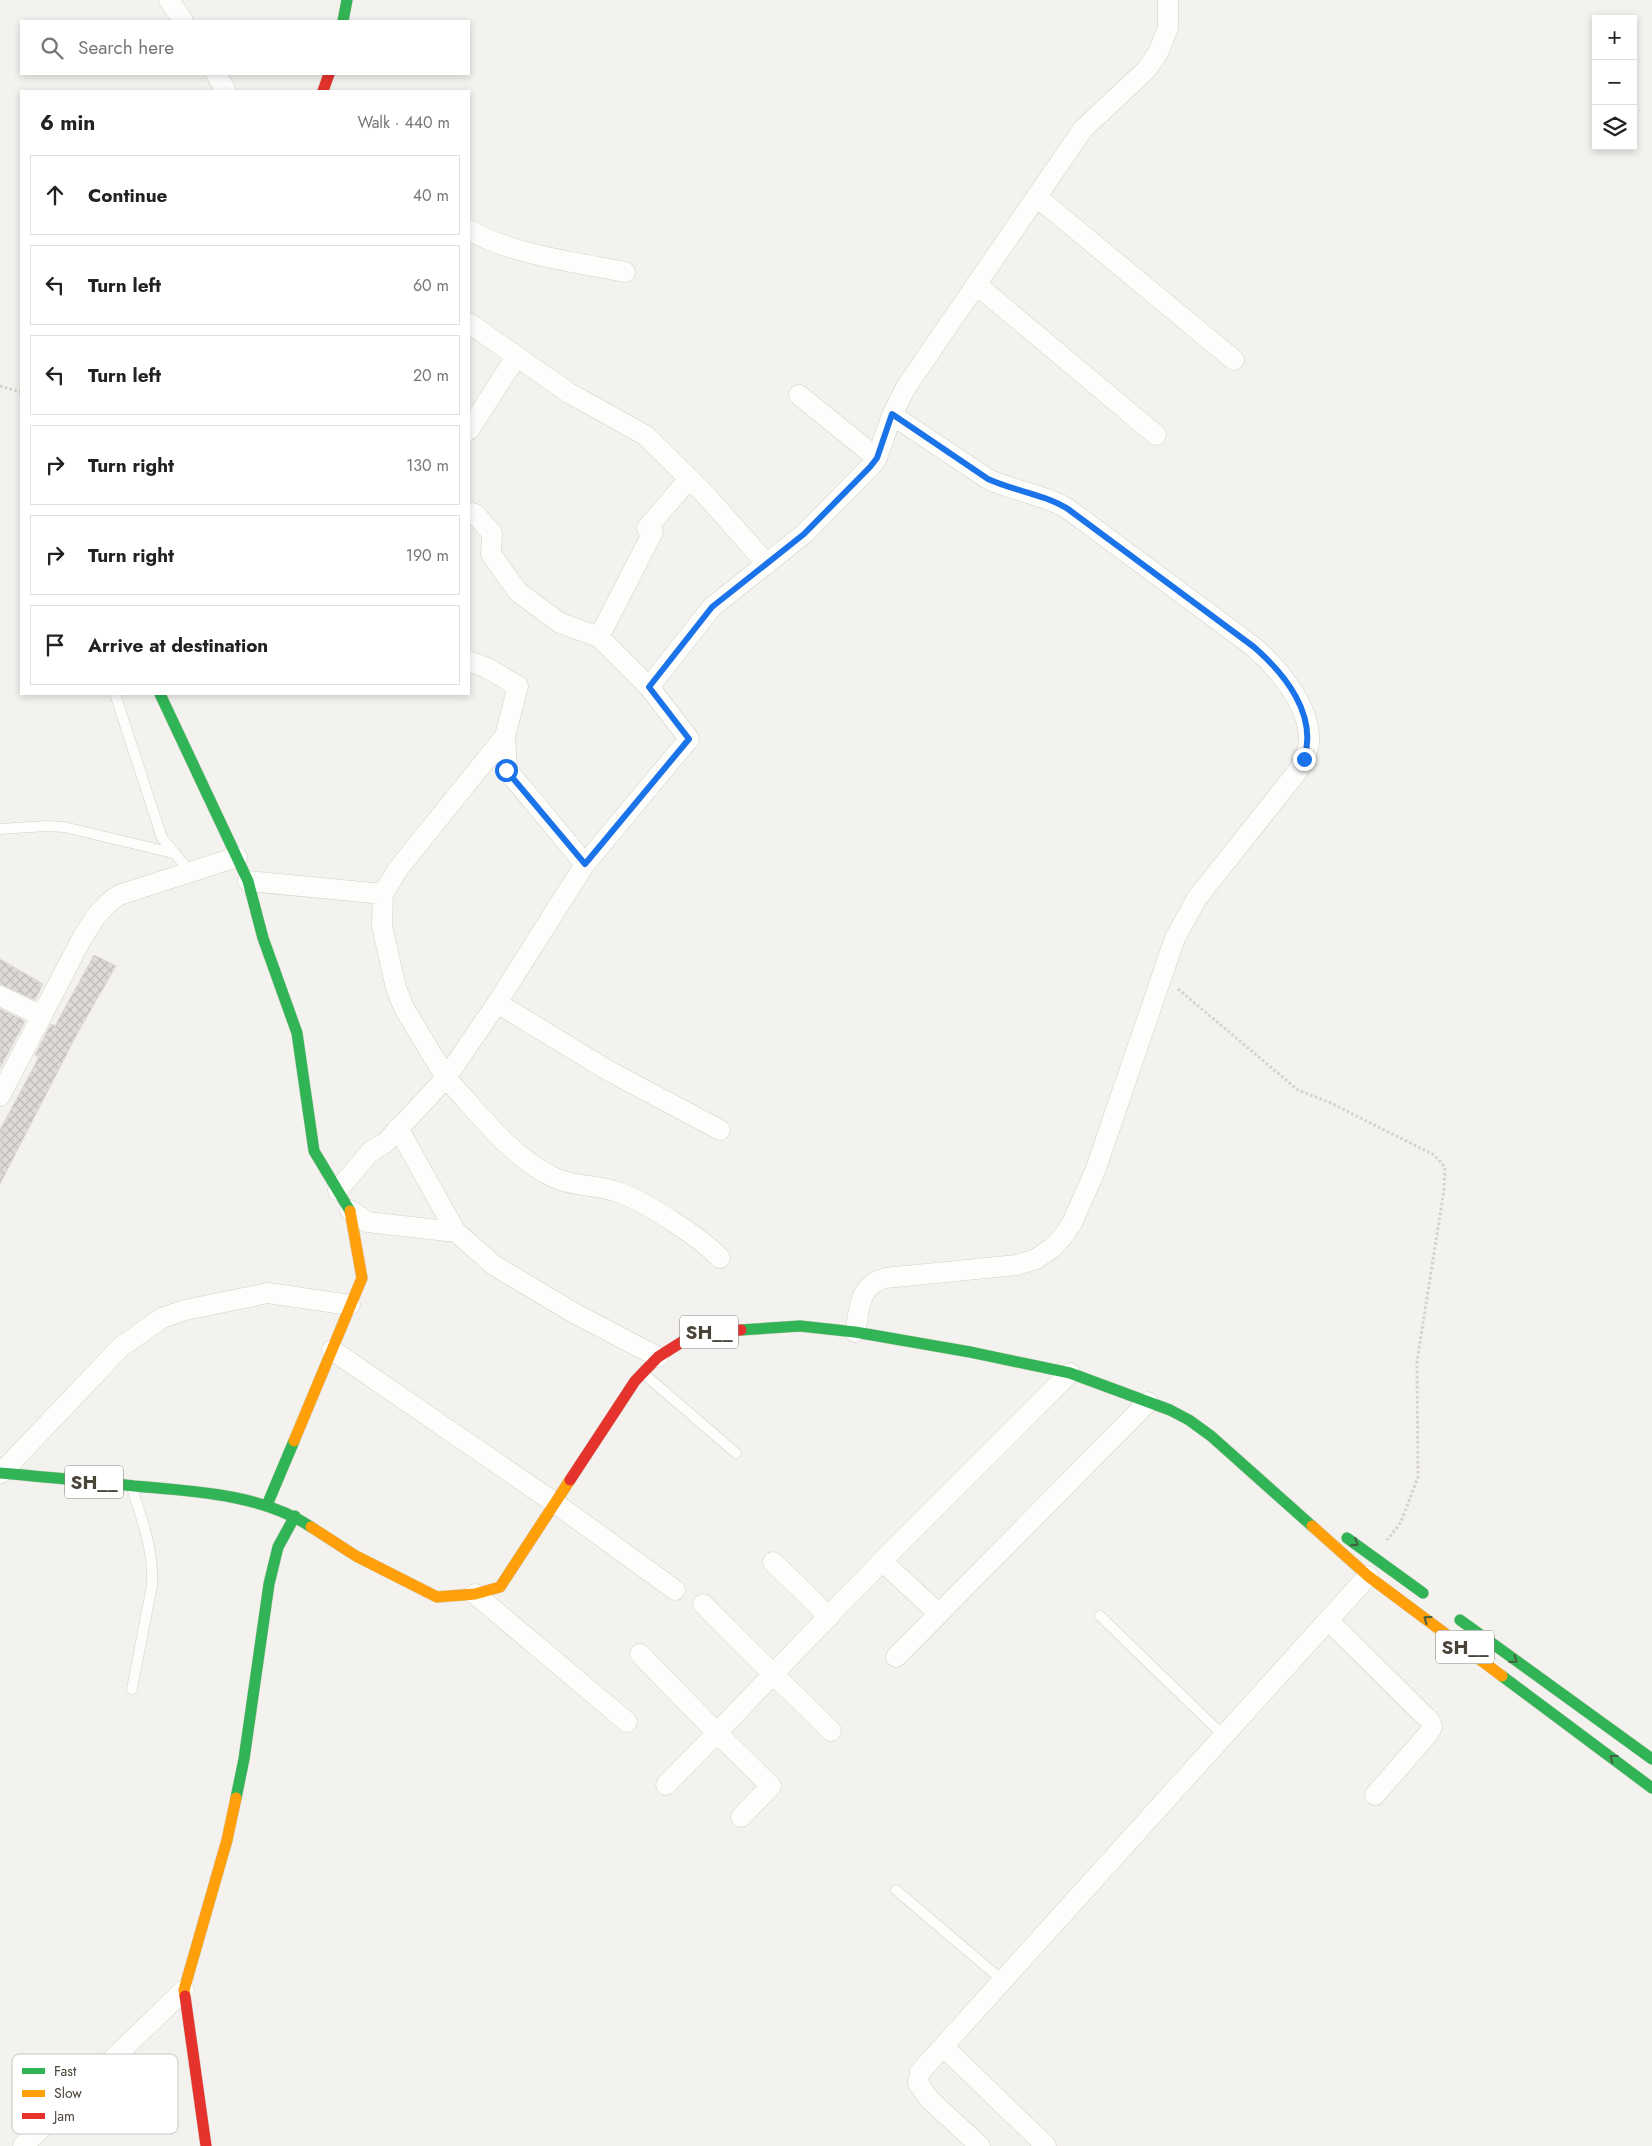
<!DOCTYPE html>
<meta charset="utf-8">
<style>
:root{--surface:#fff;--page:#f6f6f6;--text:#222;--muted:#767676;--line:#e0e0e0}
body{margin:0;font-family:Jost,sans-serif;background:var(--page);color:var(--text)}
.controls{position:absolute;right:15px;top:15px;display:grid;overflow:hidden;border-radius:0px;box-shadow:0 2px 8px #0003}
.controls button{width:45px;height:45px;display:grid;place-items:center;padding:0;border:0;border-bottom:1px solid var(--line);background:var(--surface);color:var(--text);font:25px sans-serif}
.stop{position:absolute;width:15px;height:15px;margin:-11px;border:4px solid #1a73e8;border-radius:50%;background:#fff}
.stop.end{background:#1a73e8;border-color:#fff;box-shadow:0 1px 5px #0008}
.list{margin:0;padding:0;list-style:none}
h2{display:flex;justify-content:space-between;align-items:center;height:65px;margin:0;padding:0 20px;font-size:21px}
h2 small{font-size:16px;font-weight:400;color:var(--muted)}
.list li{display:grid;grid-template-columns:32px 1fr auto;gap:15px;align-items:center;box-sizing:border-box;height:80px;margin:0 10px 10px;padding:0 10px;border:1px solid var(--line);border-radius:0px}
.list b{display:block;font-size:19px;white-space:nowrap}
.list em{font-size:16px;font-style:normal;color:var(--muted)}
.icon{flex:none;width:28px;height:28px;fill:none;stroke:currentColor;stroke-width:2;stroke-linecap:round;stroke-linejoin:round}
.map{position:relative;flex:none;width:1652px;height:2146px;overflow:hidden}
.search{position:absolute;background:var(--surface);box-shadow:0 2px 8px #0003;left:20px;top:20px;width:450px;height:55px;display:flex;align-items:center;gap:12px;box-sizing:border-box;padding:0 18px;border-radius:0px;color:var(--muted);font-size:19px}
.panel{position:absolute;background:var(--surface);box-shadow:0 2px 8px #0003;left:20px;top:90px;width:450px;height:605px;border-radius:0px}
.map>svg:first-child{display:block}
</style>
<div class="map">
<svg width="1652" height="2146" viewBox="0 0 1652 2146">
<defs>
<pattern id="building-cross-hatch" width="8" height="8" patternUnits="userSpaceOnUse" patternTransform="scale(1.25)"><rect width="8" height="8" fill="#dedbd6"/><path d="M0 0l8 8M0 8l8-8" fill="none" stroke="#c0bdb8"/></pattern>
</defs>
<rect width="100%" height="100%" fill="#f4f2ee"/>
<path fill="url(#building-cross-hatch)" stroke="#dcd9d4" d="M94 955 116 966 77 1034 0 1184V1130L39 1057 35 1055 51 1024 55 1026Z
M0 959 43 984 35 1000 0 984Z
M0 1009 25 1021 0 1068Z"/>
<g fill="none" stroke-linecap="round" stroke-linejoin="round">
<defs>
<path id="lane" d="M115 694 162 838 191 873
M0 829 46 826 64 827 173 853
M644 1374 736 1453
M1100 1616 1224 1736
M132 1689 152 1585C154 1551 142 1520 132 1488
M896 1890 1002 1980"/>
<path id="street" d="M169 0 183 21
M216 74 226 91
M1037 197 1234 360
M469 230C510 254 578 263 625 272
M977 285 1156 435
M469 323 569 393 645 435 703 492 767 564
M799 395 877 458
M469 430 516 357
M469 512 475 514 492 533 491 554 518 592 560 623 599 637 649 687 689 739 585 864
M647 528 689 479
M599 637 653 532
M469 661 487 668 518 686 505 736 507 770 585 864 497 1003 609 1071 720 1130
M649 687 712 607 804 534 870 467 877 458 892 415 906 387 1083 129 1146 70 1158 53 1168 28V0
M248 881 383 894
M0 996 42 1016
M497 1003 446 1078C480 1114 509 1156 555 1178 575 1187 599 1185 618 1192 646 1202 700 1237 720 1258
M0 1096 80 942C91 923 100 907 119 895L237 857
M398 1128 456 1232
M338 1190 371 1151 385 1143 446 1078 404 1008 396 988 382 926 383 894 398 869 505 736
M350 1210 367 1222 456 1232 495 1266 574 1313 658 1357
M855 1332C860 1308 858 1286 885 1278L1017 1265 1036 1259 1052 1248 1064 1235 1072 1223 1095 1171 1175 938 1197 898 1297 772C1302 763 1308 754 1309 743 1311 707 1279 669 1254 647L1068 509C1043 494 1013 491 988 479L892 415
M332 1350 555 1503 675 1590
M1 1473 121 1347 162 1318 185 1310 268 1293 350 1305
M882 1561 939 1614
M773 1562 829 1617
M475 1594 627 1722
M703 1604 773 1674 882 1561 1070 1373
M1328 1620 1430 1721 1432 1727 1428 1734 1375 1795
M640 1654 717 1733 773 1674 831 1731
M896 1657 1148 1402
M666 1785 717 1733 771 1786 741 1817
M944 2047 1046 2146
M23 2146 184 1990
M980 2146 929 2099 918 2083 920 2072 1368 1576"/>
<path id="fast" d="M343 21 347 0
M160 694 248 881 263 938 297 1033 314 1151 350 1211
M741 1330 800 1326 855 1332 970 1352 1070 1373 1170 1410 1189 1420 1211 1436 1312 1526
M0 1473C45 1477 89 1481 134 1486 192 1491 262 1494 311 1527
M267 1505 294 1441
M1347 1538 1423 1593
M1460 1620 1652 1759
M1502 1676 1652 1788
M236 1798 244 1759 269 1584 278 1547 295 1516"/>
<path id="slow" d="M294 1441 362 1278 350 1211
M1312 1526 1368 1576 1502 1676
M311 1527 356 1556 437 1597 475 1594 500 1587 570 1480
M185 1996 184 1990 227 1840 236 1798"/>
<path id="jam" d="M323 91 329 74
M570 1480 635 1381 658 1357 696 1333 741 1330
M185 1996 206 2146"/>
</defs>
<use href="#lane" stroke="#d2d0cb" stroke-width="11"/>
<use href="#street" stroke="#d2d0cb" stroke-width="21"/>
<use href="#fast" stroke="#d3cfc5" stroke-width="12"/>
<use href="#slow" stroke="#d3cfc5" stroke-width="12"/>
<use href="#jam" stroke="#d3cfc5" stroke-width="12"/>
<path stroke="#d3d2cc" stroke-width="3" stroke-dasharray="2.5 2.5" stroke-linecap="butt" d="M0 386 21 392
M1178 989 1298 1090 1331 1103 1434 1155 1445 1167 1444 1190 1417 1361 1418 1477 1401 1522 1387 1540"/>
<use href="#lane" stroke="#fdfdfc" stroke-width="10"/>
<use href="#street" stroke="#fdfdfc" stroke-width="20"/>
<use href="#fast" stroke="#30b455" stroke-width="11"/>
<use href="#slow" stroke="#ff9f0a" stroke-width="11"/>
<use href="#jam" stroke="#e5322d" stroke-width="11"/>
</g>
<defs><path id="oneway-chevron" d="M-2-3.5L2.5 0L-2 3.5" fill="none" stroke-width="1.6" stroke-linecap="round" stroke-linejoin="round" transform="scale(1.25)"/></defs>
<g stroke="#446040">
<use href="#oneway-chevron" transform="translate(1355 1543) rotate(32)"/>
<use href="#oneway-chevron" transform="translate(1427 1619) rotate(-144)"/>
<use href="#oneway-chevron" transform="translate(1514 1660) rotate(36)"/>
<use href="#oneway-chevron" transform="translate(1613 1758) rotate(-143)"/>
</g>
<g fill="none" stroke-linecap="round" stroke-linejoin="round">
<path stroke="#1a73e8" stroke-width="6" d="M506 770 585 864 689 739 649 687 712 607 804 534 870 467 877 458 892 414 988 479C1014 491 1044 494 1068 509L1254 647C1285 674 1318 715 1304 759"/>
</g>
<g text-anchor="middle" stroke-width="5" stroke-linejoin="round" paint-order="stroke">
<g fill="#fff" stroke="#817c74" stroke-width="1">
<rect x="680" y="1315.5" width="58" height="33" rx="4"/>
<rect x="65" y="1465.5" width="58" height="33" rx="4"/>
<rect x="1436" y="1630.5" width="58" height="33" rx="4"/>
</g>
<g font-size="19" font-weight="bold" fill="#4b4439">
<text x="709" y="1339">SH__</text>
<text x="94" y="1489">SH__</text>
<text x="1465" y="1654">SH__</text>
</g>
</g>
<rect x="12" y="2054" width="166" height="80" rx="8" fill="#fff" stroke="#c9c7c4" stroke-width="1"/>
<rect x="22" y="2068" width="23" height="6" fill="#30b455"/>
<rect x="22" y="2090" width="23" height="7" fill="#ff9f0a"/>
<rect x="22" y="2113" width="23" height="6" fill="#e5322d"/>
<g font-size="14" fill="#4b4439">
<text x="54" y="2076">Fast</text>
<text x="54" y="2098">Slow</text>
<text x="54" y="2121">Jam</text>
</g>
</svg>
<div class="controls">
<button>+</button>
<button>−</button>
<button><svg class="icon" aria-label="layers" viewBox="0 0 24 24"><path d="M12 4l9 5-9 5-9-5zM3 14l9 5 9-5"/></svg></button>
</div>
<div class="stop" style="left:506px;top:770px"></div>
<div class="stop end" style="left:1304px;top:759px"></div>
<div class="search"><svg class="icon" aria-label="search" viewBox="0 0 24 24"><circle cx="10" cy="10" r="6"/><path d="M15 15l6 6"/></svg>Search here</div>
<section class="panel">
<h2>6 min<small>Walk · 440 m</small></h2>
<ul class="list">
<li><svg class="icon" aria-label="ahead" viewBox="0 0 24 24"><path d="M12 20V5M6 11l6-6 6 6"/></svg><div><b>Continue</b></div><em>40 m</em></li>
<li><svg class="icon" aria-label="left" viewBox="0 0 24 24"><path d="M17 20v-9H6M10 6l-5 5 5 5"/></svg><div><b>Turn left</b></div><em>60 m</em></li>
<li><svg class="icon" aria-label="left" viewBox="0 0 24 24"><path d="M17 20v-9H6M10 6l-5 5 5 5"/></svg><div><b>Turn left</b></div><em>20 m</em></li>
<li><svg class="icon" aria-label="right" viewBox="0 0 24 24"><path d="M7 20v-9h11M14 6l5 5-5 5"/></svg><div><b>Turn right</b></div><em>130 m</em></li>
<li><svg class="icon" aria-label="right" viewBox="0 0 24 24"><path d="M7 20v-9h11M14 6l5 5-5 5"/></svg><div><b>Turn right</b></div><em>190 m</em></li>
<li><svg class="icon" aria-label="arrive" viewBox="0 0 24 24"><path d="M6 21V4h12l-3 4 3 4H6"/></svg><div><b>Arrive at destination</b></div></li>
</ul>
</section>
</div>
